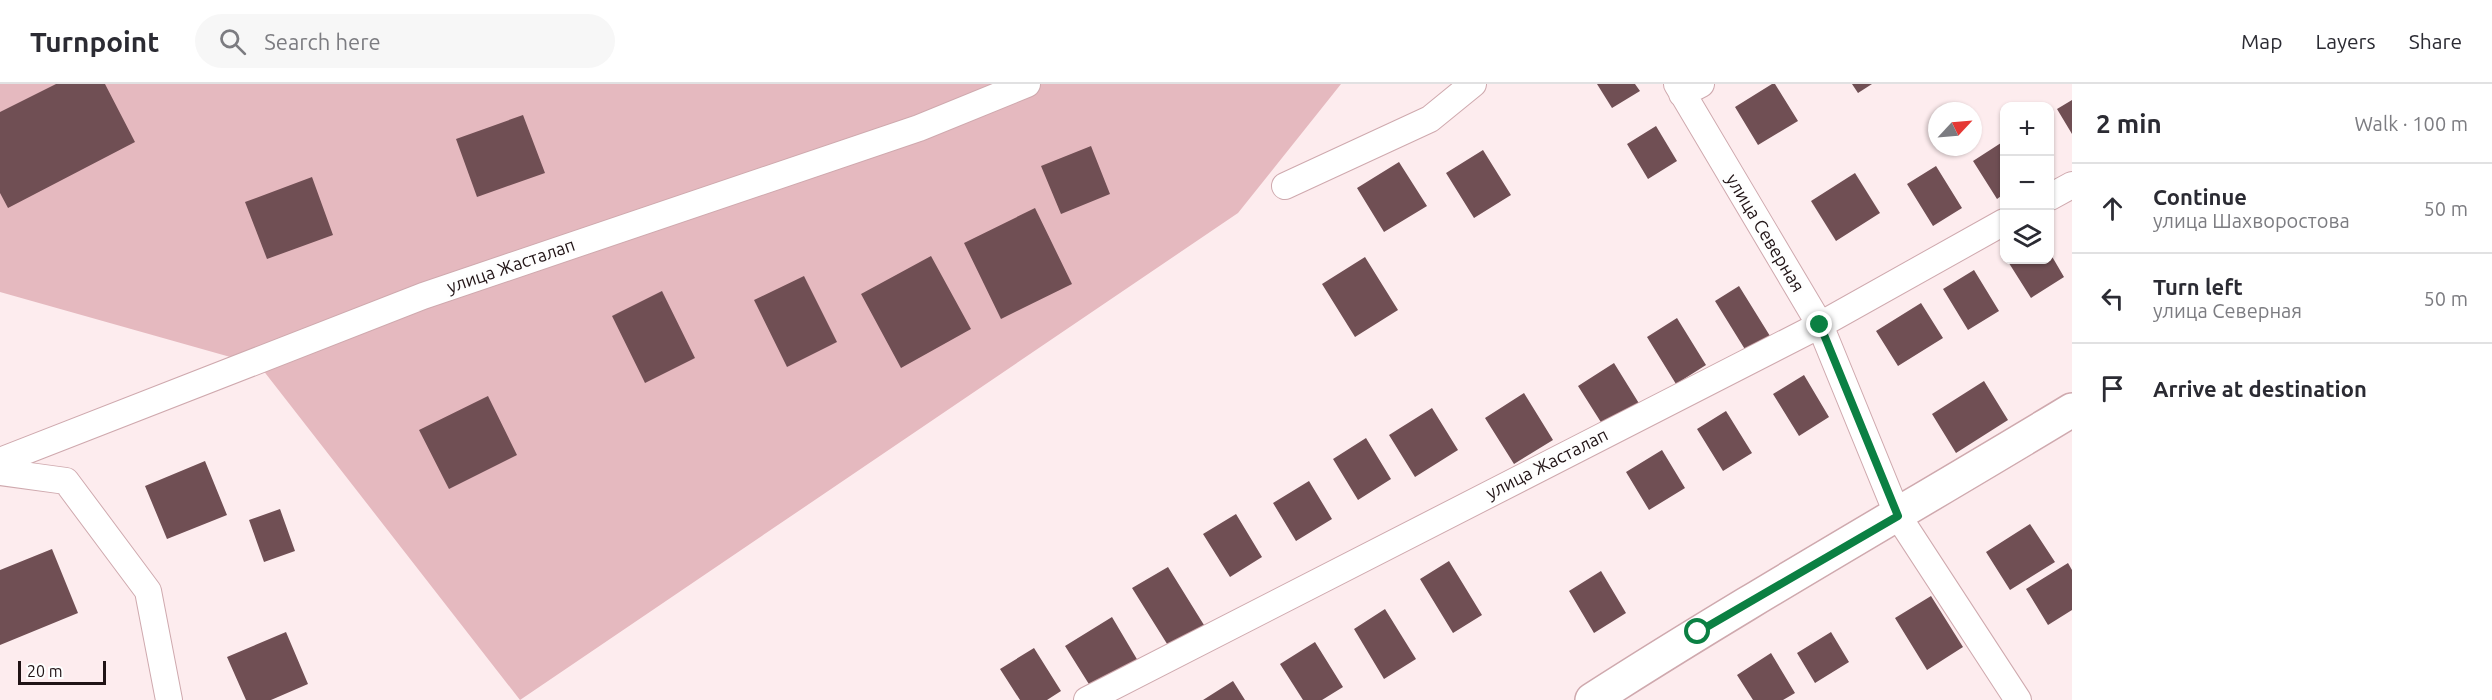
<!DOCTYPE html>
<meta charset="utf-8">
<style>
:root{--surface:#fff;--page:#f7f7f7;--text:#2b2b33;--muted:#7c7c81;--line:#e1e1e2}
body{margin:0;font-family:Ubuntu,sans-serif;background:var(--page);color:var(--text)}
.controls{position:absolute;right:18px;top:18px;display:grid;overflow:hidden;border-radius:12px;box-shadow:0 2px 4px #0004}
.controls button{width:54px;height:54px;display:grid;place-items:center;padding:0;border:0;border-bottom:2px solid var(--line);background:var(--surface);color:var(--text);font:30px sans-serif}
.compass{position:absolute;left:1928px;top:18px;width:54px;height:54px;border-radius:50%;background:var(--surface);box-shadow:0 2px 4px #0004;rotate:64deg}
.scale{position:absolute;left:18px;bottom:15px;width:88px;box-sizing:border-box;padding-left:6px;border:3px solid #201315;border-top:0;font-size:16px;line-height:21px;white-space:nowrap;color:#201315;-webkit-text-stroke:4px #fefefe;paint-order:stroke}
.stop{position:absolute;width:18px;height:18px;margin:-14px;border:4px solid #0b8043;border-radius:50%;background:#fff}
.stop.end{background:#0b8043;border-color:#fff;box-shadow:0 2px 6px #0008}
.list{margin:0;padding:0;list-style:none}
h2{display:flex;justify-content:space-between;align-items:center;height:78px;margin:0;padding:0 24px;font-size:26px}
h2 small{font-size:20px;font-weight:400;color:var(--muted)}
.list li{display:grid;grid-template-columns:39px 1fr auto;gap:18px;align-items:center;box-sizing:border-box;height:90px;padding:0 24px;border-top:2px solid var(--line)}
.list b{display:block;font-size:22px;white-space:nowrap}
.list p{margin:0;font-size:20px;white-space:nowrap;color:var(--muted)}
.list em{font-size:20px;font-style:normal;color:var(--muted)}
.icon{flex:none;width:33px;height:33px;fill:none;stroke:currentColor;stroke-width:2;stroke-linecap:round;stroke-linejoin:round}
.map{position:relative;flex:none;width:2072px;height:616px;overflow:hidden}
header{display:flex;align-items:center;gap:36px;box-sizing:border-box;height:84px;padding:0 30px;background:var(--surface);border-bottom:2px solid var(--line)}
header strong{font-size:28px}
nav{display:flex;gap:33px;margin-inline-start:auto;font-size:21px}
.search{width:420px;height:54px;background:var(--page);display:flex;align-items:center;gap:15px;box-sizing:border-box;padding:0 21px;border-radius:33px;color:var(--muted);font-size:22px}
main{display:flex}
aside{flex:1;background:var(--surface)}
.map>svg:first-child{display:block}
</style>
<header>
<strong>Turnpoint</strong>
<div class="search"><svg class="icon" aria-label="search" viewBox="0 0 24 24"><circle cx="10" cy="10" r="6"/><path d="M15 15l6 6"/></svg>Search here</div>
<nav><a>Map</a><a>Layers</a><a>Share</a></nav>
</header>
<main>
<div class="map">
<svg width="2072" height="616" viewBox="0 0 2072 616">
<rect width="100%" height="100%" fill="#fdecee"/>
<path fill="#e5b9bf" d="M0 0H1341L1238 129 520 616 259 281 0 208Z"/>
<path fill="#704f54" d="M56 0H105L135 58 8 124 0 109V28Z
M1597 0H1635L1640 7 1612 24Z
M1772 0H1775L1798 37 1758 61 1735 23Z
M1852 0H1872L1858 9Z
M2072 16V50L2057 25Z
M523 31 545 89 477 113 456 55Z
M1656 42 1677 77 1648 95 1627 60Z
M2004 57V110L1997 115 1973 77Z
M1091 62 1110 110 1061 130 1041 82Z
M1483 66 1511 111 1474 134 1446 89Z
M1399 78 1427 122 1384 148 1357 104Z
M1936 82 1962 124 1933 142 1907 100Z
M1855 89 1880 129 1836 157 1811 117Z
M312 93 333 151 267 175 245 118Z
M1035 124 1072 200 1001 235 964 159Z
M2050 169 2064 193 2031 214 2007 176H2050Z
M931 172 971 245 901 284 861 210Z
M1365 173 1398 226 1355 253 1322 200Z
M1974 186 1999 227 1968 246 1943 205Z
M804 192 837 258 787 283 754 216Z
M1739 202 1770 252 1746 267 1715 217Z
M662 207 695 274 645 299 612 232Z
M1921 219 1943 254 1898 282 1876 247Z
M1677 234 1706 281 1676 300 1647 253Z
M1614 279 1640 321 1604 343 1578 302Z
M1804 291 1829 333 1799 352 1773 310Z
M1984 297 2008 336 1956 369 1932 330Z
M1524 309 1553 356 1514 380 1485 334Z
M488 312 517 371 449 405 419 346Z
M1432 324 1458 366 1415 393 1389 351Z
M1726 327 1752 369 1723 387 1697 345Z
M1366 354 1391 395 1358 416 1333 375Z
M1662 366 1685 404 1649 426 1626 388Z
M205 377 227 431 167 455 145 402Z
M1309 397 1332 435 1296 457 1273 419Z
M280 425 295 467 264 478 249 436Z
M1236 430 1262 473 1230 493 1203 450Z
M2030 440 2055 478 2010 506 1986 468Z
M52 465 78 529 0 561V486Z
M1449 477 1482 531 1453 549 1420 495Z
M2068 479 2072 486V526L2048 541 2026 505Z
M1168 483 1204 541 1169 563 1132 504Z
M1601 487 1626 529 1594 549 1569 507Z
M1931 512 1963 563 1927 586 1895 534Z
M1385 525 1416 575 1384 595 1354 545Z
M1112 533 1138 577 1092 605 1065 562Z
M286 548 308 600 271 616H246L227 573Z
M1831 548 1849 578 1815 599 1797 569Z
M1315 558 1343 603 1322 616H1303L1280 580Z
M1034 564 1061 607 1047 616H1020L1000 585Z
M1771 569 1795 609 1783 616H1753L1737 591Z
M1233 597 1245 616H1203Z"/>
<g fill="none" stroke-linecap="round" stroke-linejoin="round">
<defs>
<path id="street" d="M1677 0 1820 241 1898 432 2018 616
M1682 10 1701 0
M1285 102 1430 35 1473 0
M2050 113 2072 101
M0 377 423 212 919 44 1027 0
M0 388 66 397 148 507 169 616
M1087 616 1820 241 2004 138"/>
<path id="secondary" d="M1592 616C1749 515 1912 423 2072 326"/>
</defs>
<use href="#street" stroke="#cfa9ae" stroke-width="28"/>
<use href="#secondary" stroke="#cfa9ae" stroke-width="36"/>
<use href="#street" stroke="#fff" stroke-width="26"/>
<use href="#secondary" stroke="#fff" stroke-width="33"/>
</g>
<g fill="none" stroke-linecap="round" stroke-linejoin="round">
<path stroke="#0b8043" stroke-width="8" d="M1698 548 1898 432 1820 241"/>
</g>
<g text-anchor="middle" stroke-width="6" stroke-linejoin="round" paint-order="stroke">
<g font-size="18" fill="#201315" stroke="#fefefe">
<text transform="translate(1765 149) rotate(59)" y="6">улица Северная</text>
<text transform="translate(511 182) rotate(-19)" y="6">улица Жасталап</text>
<text transform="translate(1547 380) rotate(-27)" y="6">улица Жасталап</text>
</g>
</g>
</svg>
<div class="controls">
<button>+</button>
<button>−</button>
<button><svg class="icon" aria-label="layers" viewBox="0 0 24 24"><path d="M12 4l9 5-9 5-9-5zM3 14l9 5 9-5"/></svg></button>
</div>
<svg class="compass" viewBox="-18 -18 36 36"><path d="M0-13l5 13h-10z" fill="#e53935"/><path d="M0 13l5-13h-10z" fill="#7c7c81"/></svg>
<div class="scale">20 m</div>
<div class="stop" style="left:1698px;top:548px"></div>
<div class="stop end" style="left:1820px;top:241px"></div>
</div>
<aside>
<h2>2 min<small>Walk · 100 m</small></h2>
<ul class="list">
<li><svg class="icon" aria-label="ahead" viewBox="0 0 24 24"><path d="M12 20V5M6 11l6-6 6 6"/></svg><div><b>Continue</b><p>улица Шахворостова</p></div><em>50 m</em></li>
<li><svg class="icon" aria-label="left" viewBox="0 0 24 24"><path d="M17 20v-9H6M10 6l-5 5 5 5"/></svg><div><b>Turn left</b><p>улица Северная</p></div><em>50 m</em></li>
<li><svg class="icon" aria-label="arrive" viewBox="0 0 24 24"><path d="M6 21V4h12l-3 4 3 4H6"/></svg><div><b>Arrive at destination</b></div></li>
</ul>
</aside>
</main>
